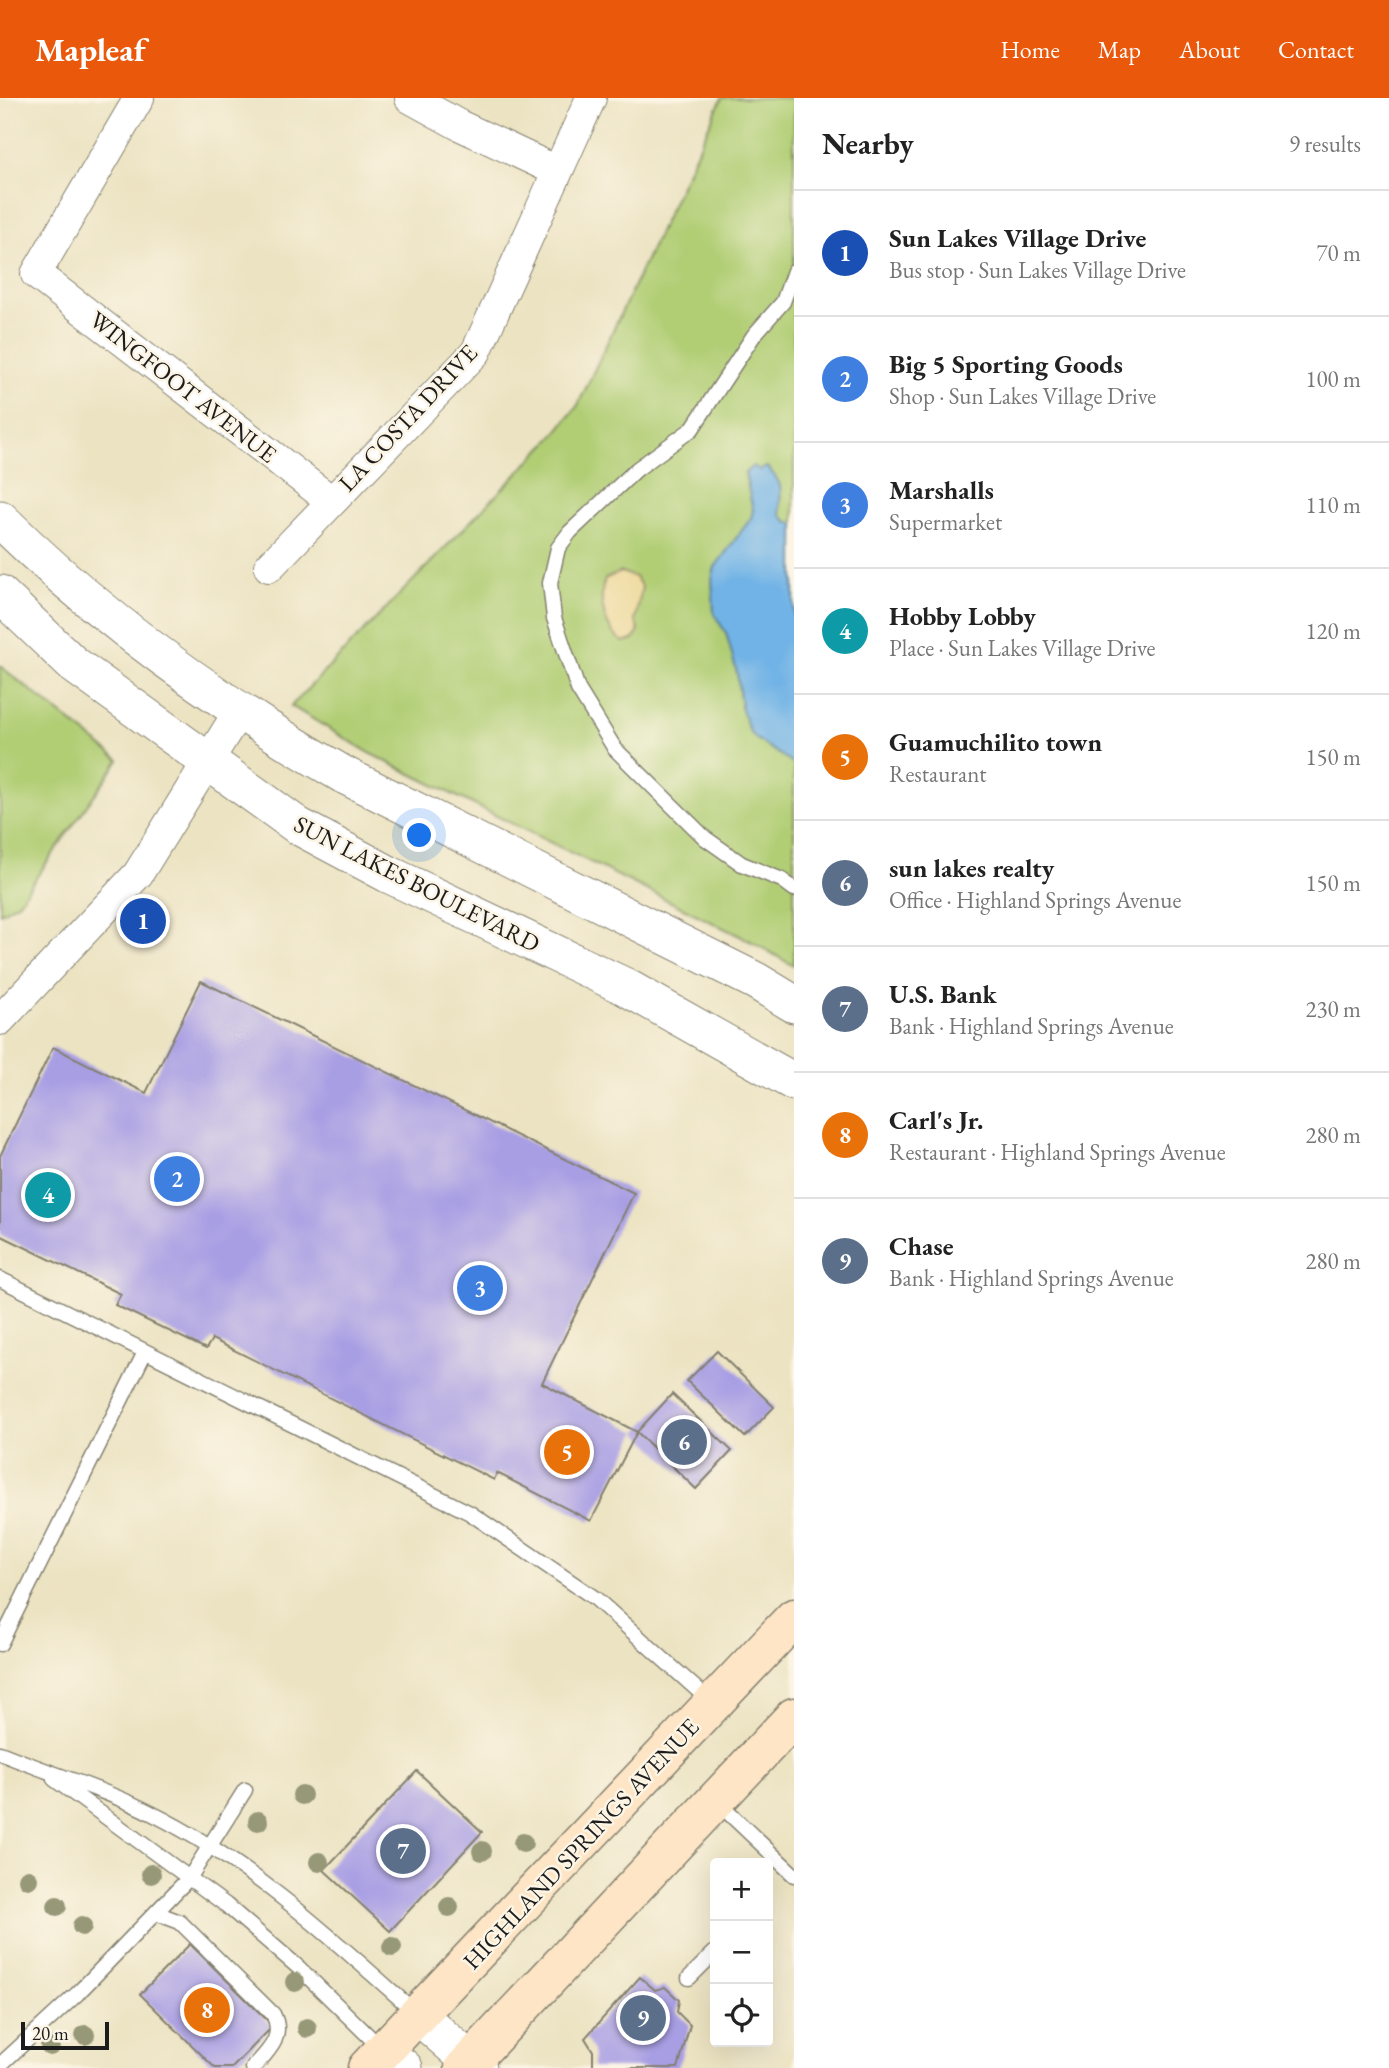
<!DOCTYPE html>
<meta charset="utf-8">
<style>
:root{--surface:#fff;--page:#f2f2f2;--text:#222;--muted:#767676;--line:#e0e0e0;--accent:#ea580c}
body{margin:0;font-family:"EB Garamond",serif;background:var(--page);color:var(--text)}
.controls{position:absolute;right:21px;bottom:21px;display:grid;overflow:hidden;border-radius:7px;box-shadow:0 7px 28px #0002}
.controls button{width:63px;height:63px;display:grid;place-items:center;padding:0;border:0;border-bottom:2px solid var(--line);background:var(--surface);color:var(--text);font:35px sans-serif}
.scale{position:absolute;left:21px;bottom:18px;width:88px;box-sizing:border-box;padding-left:7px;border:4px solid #1c1c1c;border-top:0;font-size:19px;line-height:24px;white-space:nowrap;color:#1c1c1c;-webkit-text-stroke:5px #fcf5e5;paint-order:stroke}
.you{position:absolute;left:420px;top:738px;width:24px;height:24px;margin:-18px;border:5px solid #fff;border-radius:50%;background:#1a73e8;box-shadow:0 0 0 10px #1a73e833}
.badge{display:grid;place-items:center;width:46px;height:46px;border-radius:50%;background:var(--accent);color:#fff;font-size:23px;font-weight:700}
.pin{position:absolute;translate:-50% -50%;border:4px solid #fff;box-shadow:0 2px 7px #0006}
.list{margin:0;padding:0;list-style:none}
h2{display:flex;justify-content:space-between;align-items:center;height:91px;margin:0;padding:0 28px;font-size:30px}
h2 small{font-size:23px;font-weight:400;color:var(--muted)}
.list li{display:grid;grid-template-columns:46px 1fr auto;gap:21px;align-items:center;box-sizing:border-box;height:126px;padding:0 28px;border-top:2px solid var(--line)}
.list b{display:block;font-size:26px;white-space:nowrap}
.list p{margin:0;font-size:23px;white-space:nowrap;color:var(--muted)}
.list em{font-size:23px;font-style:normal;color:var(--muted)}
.icon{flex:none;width:38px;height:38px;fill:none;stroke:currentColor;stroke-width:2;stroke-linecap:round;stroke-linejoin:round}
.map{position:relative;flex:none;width:794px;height:1970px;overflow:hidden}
header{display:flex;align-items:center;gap:42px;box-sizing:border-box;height:98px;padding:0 35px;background:var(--accent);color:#fff}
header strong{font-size:33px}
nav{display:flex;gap:38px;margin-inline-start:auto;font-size:24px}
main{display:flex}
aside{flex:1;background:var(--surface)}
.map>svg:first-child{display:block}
</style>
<header>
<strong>Mapleaf</strong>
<nav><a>Home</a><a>Map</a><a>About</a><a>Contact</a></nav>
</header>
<main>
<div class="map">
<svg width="794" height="1970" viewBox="0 0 794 1970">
<rect width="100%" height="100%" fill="#fcf5e5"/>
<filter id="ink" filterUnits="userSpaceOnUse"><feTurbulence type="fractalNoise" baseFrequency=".0143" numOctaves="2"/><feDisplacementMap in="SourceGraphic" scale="14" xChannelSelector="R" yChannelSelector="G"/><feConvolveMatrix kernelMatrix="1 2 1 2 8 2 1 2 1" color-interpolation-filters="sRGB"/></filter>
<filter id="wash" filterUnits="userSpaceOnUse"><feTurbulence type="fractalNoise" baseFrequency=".00686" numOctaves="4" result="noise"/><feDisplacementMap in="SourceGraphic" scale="28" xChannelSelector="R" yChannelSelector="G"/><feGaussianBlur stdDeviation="1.57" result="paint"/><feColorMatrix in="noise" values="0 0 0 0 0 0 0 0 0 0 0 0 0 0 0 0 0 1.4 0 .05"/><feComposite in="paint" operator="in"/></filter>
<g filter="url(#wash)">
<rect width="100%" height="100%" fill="#ece3c2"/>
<path fill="#b1ce75" stroke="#667548" stroke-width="2" d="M722 0H794V868L752 844 375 658 291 608 551 341 578 307Z
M0 568 119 662 19 804 0 815Z"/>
<path fill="#eeda9e" stroke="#857b5d" stroke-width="2" d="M621 474 635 479 642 489 635 522 639 533 633 542 624 544C605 534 597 501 605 481Z"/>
<path fill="#71b3e6" stroke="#466881" stroke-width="2" d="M753 368 760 372 767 369C772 375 779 381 780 388 783 405 772 419 794 426V666L755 640 749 632 741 609 737 575 726 535 714 516 712 481 715 469 751 420 753 412 745 375Z"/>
<g id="blocks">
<path fill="#a89ee4" d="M201 883 634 1095 542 1285 637 1334 672 1296 732 1353 696 1391 637 1334 591 1423 497 1375 494 1382 212 1241 206 1251 115 1207 121 1196 0 1137V1058L53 949 146 995Z
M717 1253 774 1309 745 1339 687 1283Z
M417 1673 482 1734 390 1833 324 1772Z
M190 1846 273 1928 232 1970H215L140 1896Z
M640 1879 655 1892 665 1889 679 1902 677 1914 690 1927 678 1970H593V1953L585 1940Z"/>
</g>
</g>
<g filter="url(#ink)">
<use href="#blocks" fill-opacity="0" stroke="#84806f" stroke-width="2"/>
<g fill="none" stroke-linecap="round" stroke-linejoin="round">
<defs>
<path id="service" d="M794 173 783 204 754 237 692 331 637 371 570 434 558 450 550 485 554 520 578 591 615 651 705 740 742 766 782 782 794 791
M0 1181 470 1415 596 1501 711 1604
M0 1546 145 1254
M0 1655C51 1676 104 1691 153 1716 253 1766 334 1842 416 1915
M54 1681 226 1807 298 1869 384 1953
M716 1703 794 1777
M156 1815 180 1824 273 1916C285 1939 268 1953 253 1970
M689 1880 715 1854
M0 1967 77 1896 190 1779 245 1692"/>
<path id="minor" d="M139 0 36 176 330 402
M410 0 459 27 557 73
M269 469 476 254 591 0
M0 922 138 776 239 613"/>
<path id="tertiary" d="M0 421C102 522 219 605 344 677L756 883 794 906
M0 496 73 566 298 728 388 776 624 888 794 984
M419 1918 478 1970
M384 1953 404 1970"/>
<path id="secondary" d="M367 1970 794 1520
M464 1970 794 1619"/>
</defs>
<use href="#service" stroke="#84806f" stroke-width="17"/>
<use href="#minor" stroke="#84806f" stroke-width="32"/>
<use href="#tertiary" stroke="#84806f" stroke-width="39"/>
<use href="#secondary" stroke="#84806f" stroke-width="41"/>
<use href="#service" stroke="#fff" stroke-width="14"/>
<use href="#minor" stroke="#fff" stroke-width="30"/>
<use href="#tertiary" stroke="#fff" stroke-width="37"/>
<use href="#secondary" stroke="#fde5c5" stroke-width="38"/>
</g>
<g fill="#969878">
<circle cx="302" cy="1697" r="10"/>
<circle cx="258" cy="1723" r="10"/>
<circle cx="523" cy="1745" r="10"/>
<circle cx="482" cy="1753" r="10"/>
<circle cx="319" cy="1764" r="10"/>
<circle cx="151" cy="1776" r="10"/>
<circle cx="28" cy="1781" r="10"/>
<circle cx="57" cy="1808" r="10"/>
<circle cx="449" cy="1809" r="10"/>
<circle cx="82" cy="1828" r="10"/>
<circle cx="392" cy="1849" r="10"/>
<circle cx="295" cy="1884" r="10"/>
<circle cx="307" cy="1930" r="10"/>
<circle cx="85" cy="1937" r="10"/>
<circle cx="50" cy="1948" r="10"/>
</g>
</g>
<g text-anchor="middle" stroke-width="5" stroke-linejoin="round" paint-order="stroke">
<g font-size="24" fill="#1c1c1c" stroke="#fcf5e5">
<text transform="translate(183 289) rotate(38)" y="8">WINGFOOT AVENUE</text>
<text transform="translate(408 320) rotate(-47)" y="8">LA COSTA DRIVE</text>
<text transform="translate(417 786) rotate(27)" y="8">SUN LAKES BOULEVARD</text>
<text transform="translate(581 1746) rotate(-47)" y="8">HIGHLAND SPRINGS AVENUE</text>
</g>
</g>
</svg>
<div class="controls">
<button>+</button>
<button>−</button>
<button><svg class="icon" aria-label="locate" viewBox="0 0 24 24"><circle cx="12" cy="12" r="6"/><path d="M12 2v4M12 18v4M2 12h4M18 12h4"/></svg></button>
</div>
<div class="scale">20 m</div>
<div class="you"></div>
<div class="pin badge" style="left:143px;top:823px;background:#1a4fb4">1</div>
<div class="pin badge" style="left:177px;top:1081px;background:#3f7fe0">2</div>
<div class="pin badge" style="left:480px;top:1190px;background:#3f7fe0">3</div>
<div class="pin badge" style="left:48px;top:1097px;background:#0f9aa8">4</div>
<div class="pin badge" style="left:567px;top:1354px;background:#e8710a">5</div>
<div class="pin badge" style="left:684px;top:1344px;background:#5c6f8a">6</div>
<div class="pin badge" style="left:403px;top:1753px;background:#5c6f8a">7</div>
<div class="pin badge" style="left:207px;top:1912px;background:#e8710a">8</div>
<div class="pin badge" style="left:643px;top:1920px;background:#5c6f8a">9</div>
</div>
<aside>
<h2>Nearby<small>9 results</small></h2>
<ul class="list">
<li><span class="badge" style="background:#1a4fb4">1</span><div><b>Sun Lakes Village Drive</b><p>Bus stop · Sun Lakes Village Drive</p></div><em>70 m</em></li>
<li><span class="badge" style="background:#3f7fe0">2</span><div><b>Big 5 Sporting Goods</b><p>Shop · Sun Lakes Village Drive</p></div><em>100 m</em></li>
<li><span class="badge" style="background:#3f7fe0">3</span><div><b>Marshalls</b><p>Supermarket</p></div><em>110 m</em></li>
<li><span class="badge" style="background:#0f9aa8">4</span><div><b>Hobby Lobby</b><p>Place · Sun Lakes Village Drive</p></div><em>120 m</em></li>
<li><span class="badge" style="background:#e8710a">5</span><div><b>Guamuchilito town</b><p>Restaurant</p></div><em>150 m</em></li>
<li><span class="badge" style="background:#5c6f8a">6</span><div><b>sun lakes realty</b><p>Office · Highland Springs Avenue</p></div><em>150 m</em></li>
<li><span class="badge" style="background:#5c6f8a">7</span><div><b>U.S. Bank</b><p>Bank · Highland Springs Avenue</p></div><em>230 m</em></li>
<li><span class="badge" style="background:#e8710a">8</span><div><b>Carl's Jr.</b><p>Restaurant · Highland Springs Avenue</p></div><em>280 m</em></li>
<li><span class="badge" style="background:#5c6f8a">9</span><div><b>Chase</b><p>Bank · Highland Springs Avenue</p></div><em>280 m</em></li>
</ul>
</aside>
</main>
